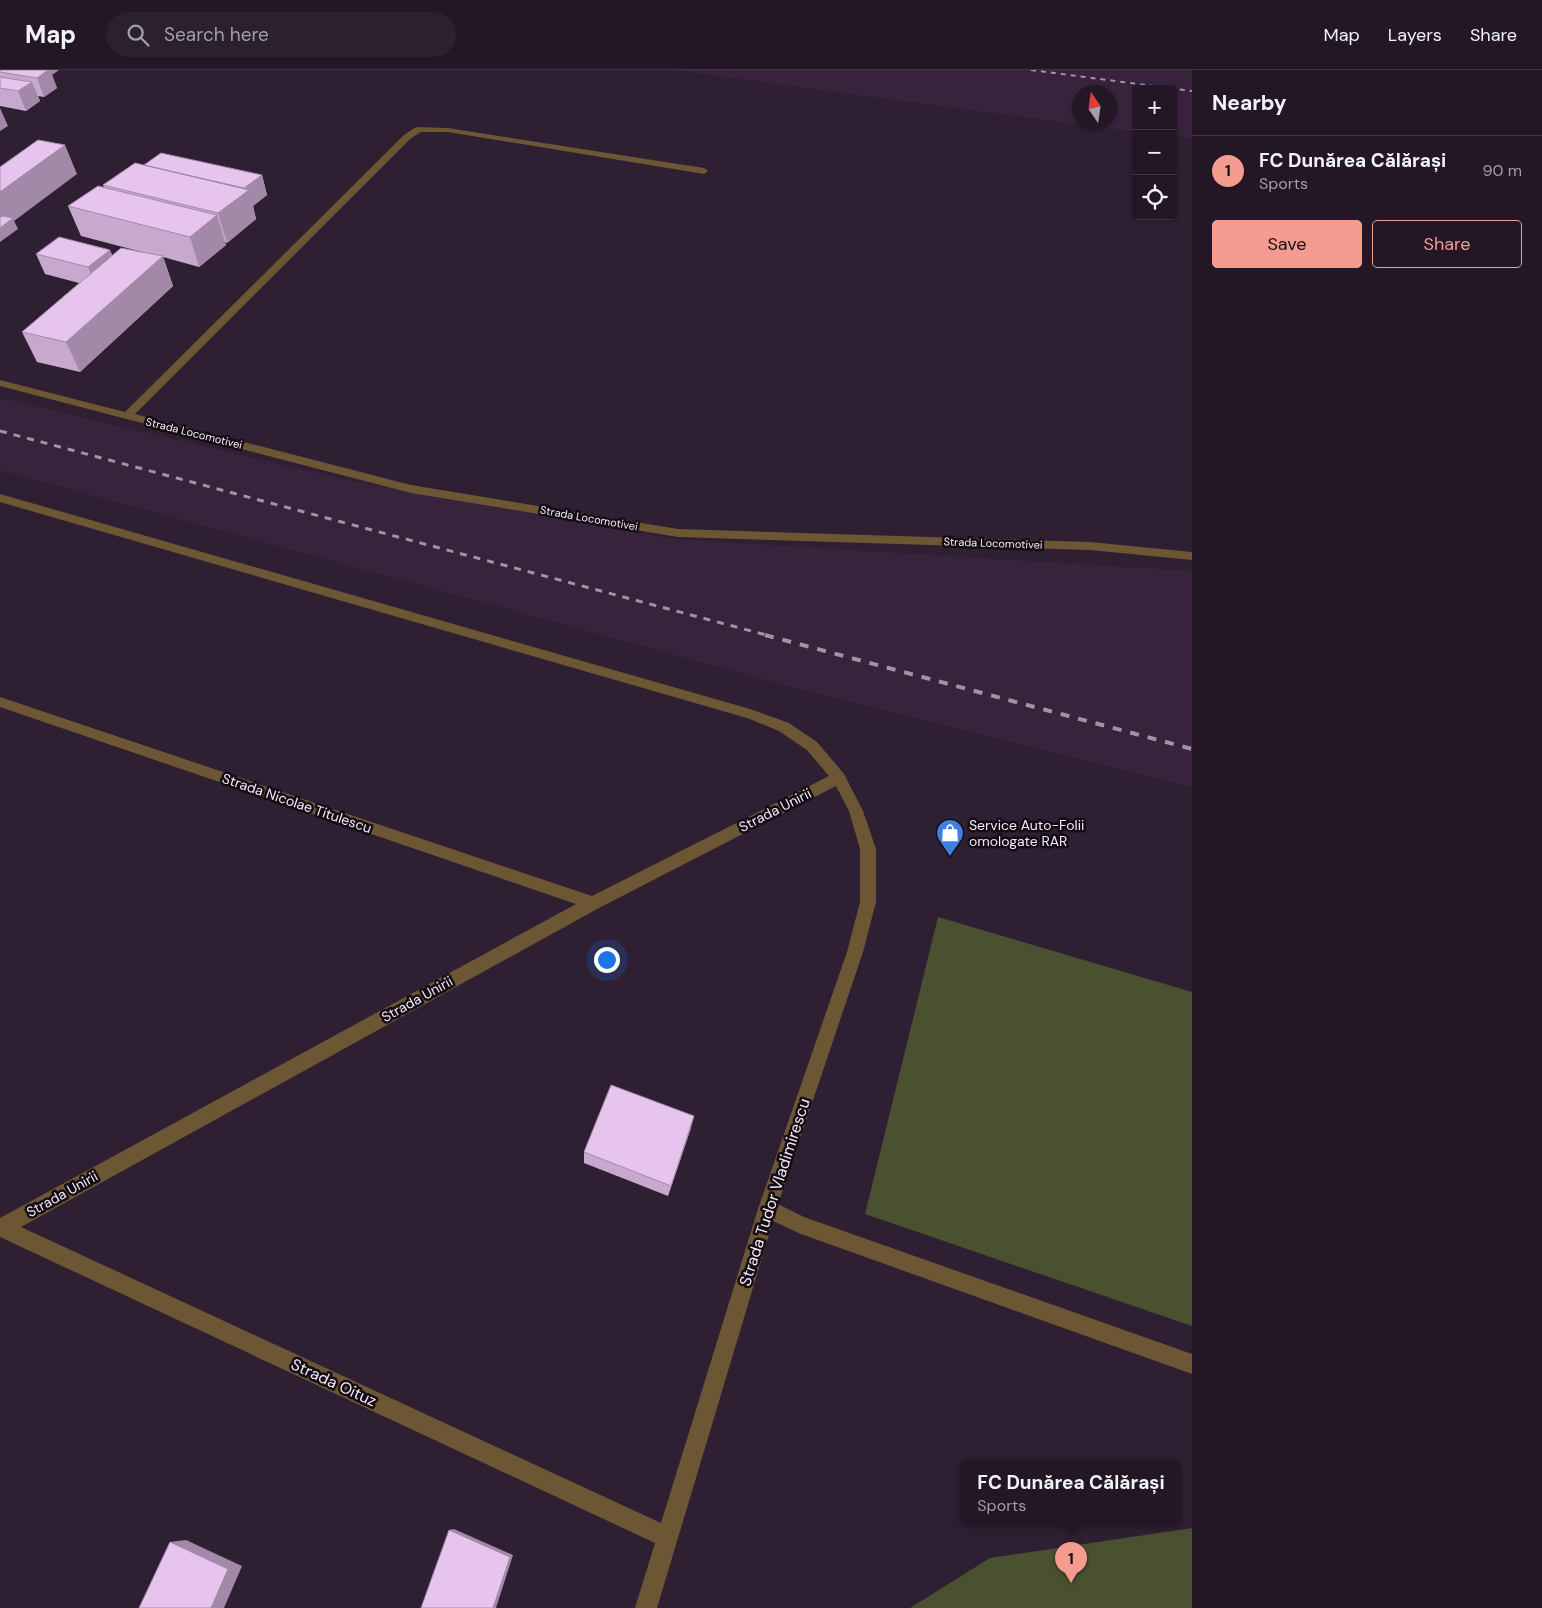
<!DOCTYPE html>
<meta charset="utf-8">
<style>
:root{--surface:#231726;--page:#2b202e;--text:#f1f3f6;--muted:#a39fa7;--line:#403643;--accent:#f59c90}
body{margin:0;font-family:"DM Sans",sans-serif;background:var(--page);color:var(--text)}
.controls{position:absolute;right:15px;top:15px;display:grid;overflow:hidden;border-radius:5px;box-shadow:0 1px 4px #0004}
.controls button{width:45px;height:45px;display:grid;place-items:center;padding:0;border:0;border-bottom:1px solid var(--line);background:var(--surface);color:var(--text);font:25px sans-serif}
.compass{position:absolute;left:1072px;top:15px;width:45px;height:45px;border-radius:50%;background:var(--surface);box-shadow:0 1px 4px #0004;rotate:347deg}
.you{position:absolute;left:606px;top:889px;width:18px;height:18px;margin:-12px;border:4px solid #fff;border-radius:50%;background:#1a73e8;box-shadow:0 0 0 8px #1a73e833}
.badge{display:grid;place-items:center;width:32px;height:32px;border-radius:50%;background:var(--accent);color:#111;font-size:16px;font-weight:700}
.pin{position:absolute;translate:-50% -41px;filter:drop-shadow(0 1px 2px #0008)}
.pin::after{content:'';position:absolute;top:26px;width:18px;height:15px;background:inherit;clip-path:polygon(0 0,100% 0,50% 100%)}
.popup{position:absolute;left:961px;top:1390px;width:220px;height:65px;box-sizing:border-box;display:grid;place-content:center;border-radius:5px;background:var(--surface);filter:drop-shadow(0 1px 4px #0005);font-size:16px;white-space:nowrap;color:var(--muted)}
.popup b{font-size:19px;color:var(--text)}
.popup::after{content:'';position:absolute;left:50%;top:100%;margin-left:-10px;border:10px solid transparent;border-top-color:var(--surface)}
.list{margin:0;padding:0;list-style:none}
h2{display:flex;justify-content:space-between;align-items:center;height:65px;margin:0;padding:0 20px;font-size:21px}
h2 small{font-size:16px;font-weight:400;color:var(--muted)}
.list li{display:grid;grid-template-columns:32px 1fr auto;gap:15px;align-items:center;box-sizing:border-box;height:70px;padding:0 20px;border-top:1px solid var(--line)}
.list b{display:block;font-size:19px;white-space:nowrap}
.list p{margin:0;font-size:16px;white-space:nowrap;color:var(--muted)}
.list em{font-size:16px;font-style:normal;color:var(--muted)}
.actions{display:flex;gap:10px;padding:15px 20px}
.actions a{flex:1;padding:11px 0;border:1px solid var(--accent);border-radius:5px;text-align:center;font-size:18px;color:var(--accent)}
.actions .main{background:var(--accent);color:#111}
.icon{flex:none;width:28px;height:28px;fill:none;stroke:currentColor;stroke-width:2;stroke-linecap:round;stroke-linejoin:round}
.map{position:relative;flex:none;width:1192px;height:1538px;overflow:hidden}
header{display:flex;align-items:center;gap:30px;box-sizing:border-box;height:70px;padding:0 25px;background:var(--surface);border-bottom:1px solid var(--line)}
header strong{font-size:24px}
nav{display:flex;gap:28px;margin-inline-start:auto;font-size:18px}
.search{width:350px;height:45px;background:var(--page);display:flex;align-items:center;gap:12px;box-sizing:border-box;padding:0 18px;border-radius:28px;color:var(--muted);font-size:19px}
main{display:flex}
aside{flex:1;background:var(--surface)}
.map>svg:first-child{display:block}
</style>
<header>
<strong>Map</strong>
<div class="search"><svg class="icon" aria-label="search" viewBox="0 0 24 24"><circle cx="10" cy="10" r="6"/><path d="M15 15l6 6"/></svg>Search here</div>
<nav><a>Map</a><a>Layers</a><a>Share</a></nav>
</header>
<main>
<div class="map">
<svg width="1192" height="1538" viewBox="0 0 1192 1538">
<rect width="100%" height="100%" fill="#2f1f32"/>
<path fill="#38233c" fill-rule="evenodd" d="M672 0H1192V69L1173 66V19H1136V62ZM1080 22H1110V52H1080Z
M0 328 355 412 674 469 1192 501V717L788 616 0 400Z"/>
<path fill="#495131" d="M938 847 1192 922V1256L865 1144Z
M1192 1458V1538H910L990 1488Z"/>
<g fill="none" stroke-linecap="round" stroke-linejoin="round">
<path fill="#6c5634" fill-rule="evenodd" d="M416 57 448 58 704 98 708 101 704 104 448 62H421L410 69 135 344 411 415 678 459 1090 472 1192 482V490L1090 480 678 467 411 423 0 316V310L125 342 404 65Z
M0 424 750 639 789 653 817 672 844 704 863 741 876 779V832L863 882 778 1134 804 1147 1192 1284V1304L801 1164 773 1151 657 1538H635L655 1473 0 1167V1148L576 834 0 637V627L592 826 829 706 807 680 779 661 747 648 0 432ZM836 716 849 741 860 779V832L847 882 758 1139 661 1453 21 1157 599 838Z"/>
<path stroke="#a093a3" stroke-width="2" stroke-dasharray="5 5" stroke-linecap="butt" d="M1031 0 1192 21"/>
<path stroke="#a093a3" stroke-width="3" stroke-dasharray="7 7" stroke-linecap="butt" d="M0 361 770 566"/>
<path stroke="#a093a3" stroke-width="4" stroke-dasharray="9 9" stroke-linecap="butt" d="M765 565 1192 679"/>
</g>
<path fill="#c7a9cd" d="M0 0 52 5 57 18 44 27 38 26 40 31 26 41 0 36Z
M144 95 262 105 267 125 253 136 256 149 227 173 225 172 226 175 199 197 163 187 173 216 80 302 37 292 22 262 79 213 45 204 36 184 110 180 112 185 146 183 81 166 68 136 104 118 103 115Z
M691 1058 668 1126 584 1093V1082Z"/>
<path fill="#a289a7" d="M47 0H59L52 5 57 18 44 27 37 8Z
M32 12 40 31 26 41 18 21Z
M0 38 8 56 0 61Z
M65 75 77 104 14 151 18 159 0 172V122Z
M262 105 267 125 253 136 256 149 227 173 218 143 240 122Z
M217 145 226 175 199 197 190 167Z
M110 180 119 200 96 218 88 197Z
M163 186 173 216 80 302 66 272Z
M694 1046 691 1058 668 1126 671 1116Z
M454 1459 513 1485 496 1538H493L449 1460Z
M186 1470 242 1496 224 1538H211L170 1472Z"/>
<path fill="#e7c4ee" stroke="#a289a7" d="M0 0H48L37 8 0 2Z
M0 7 32 12 18 21 0 18Z
M38 70 65 75 0 122V97Z
M161 83 262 105 244 118 144 95Z
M135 93 249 120 218 143 103 115Z
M98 116 217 145 190 167 68 136Z
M2 146 13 148 0 158V148Z
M59 167 110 180 88 197 36 184Z
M121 178 163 186 66 272 22 262Z
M611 1015 694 1046 671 1116 584 1082Z
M449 1460 510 1487 493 1538H421Z
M170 1472 228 1499 211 1538H139Z"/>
<defs>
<symbol id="shop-pin" viewBox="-11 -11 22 30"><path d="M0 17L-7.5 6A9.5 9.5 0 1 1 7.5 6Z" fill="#3f7fe0" stroke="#130c14"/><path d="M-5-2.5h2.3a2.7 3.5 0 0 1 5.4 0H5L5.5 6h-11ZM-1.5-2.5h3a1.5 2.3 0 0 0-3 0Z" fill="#fff"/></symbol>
</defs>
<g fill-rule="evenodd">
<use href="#shop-pin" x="934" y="747" width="32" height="43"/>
</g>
<g text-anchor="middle" stroke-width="5" stroke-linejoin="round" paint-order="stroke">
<g font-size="11" fill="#f5eaf7" stroke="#130c14">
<text transform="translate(194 363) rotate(14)" y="4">Strada Locomotivei</text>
<text transform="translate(589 448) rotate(10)" y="4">Strada Locomotivei</text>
<text transform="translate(993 473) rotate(2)" y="4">Strada Locomotivei</text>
</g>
<g font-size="14" fill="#f5eaf7" stroke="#130c14">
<text transform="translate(297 733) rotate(19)" y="5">Strada Nicolae Titulescu</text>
<text transform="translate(775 740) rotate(-27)" y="5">Strada Unirii</text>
<text transform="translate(417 929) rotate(-29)" y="5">Strada Unirii</text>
<text transform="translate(62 1124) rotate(-29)" y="5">Strada Unirii</text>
</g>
<g font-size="14" fill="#f5eaf7" stroke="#130c14" text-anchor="start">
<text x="969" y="760">Service Auto-Folii<tspan x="969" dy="16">omologate RAR</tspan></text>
</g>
<g font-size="16" fill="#f5eaf7" stroke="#130c14">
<text transform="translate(774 1122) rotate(-72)" y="6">Strada Tudor Vladimirescu</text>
<text transform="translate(334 1312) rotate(25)" y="6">Strada Oituz</text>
</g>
</g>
</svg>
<div class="controls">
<button>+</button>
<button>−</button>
<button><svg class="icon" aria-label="locate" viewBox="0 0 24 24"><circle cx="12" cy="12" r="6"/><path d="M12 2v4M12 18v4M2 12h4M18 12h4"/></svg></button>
</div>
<svg class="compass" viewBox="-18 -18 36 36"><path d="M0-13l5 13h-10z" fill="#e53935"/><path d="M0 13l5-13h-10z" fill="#a39fa7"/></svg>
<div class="you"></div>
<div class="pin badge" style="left:1071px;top:1513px">1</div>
<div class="popup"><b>FC Dunărea Călărași</b>Sports</div>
</div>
<aside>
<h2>Nearby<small></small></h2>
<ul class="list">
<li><span class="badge">1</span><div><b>FC Dunărea Călărași</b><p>Sports</p></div><em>90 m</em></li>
</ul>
<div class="actions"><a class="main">Save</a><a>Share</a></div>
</aside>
</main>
